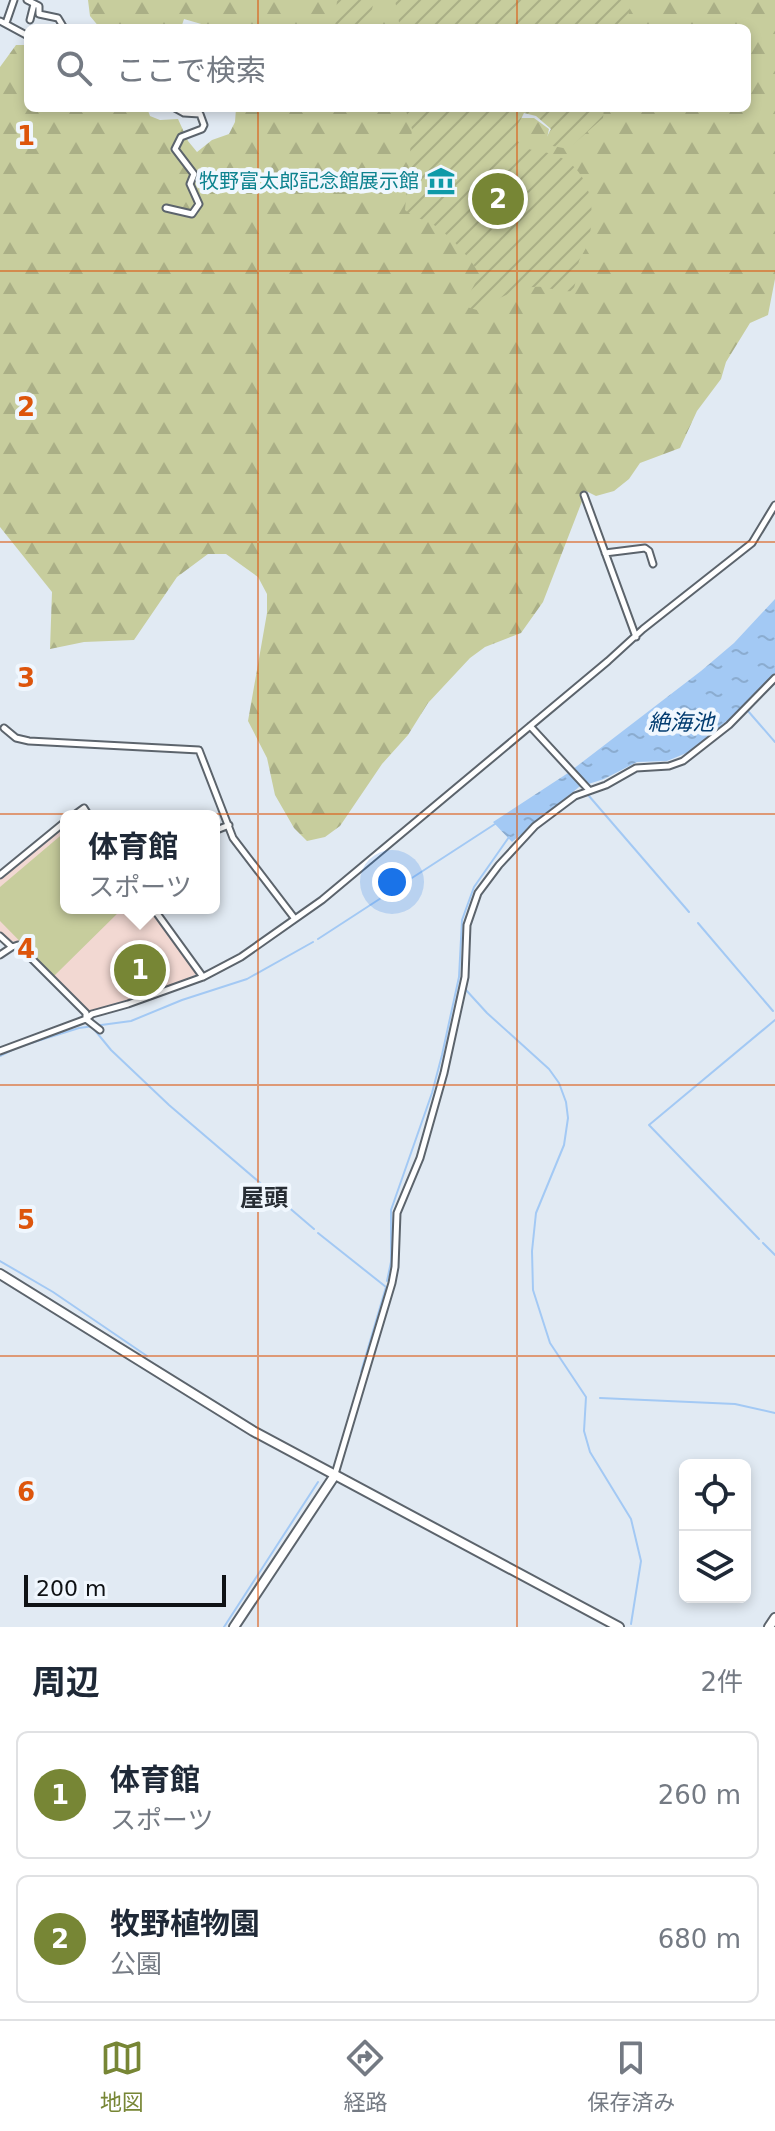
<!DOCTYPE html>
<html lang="ja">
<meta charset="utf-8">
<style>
:root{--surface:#fff;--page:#f2f2f3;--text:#1f2937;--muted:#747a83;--line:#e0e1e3;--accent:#778635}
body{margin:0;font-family:"DejaVu Sans","Noto Sans JP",sans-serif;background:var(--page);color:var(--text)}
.controls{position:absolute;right:24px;bottom:24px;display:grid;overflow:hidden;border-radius:12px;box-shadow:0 4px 12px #0003}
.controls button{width:72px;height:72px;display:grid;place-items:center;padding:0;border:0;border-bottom:2px solid var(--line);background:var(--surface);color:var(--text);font:40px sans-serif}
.scale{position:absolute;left:24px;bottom:20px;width:202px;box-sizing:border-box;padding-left:8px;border:4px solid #0f1215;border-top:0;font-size:22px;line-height:28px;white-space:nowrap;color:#0f1215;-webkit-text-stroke:6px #f0f7fe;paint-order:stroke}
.you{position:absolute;left:392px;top:882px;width:28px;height:28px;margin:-20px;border:6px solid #fff;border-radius:50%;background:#1a73e8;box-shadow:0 0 0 12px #1a73e833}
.badge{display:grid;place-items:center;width:52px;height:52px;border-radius:50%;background:var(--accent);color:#fff;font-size:26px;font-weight:700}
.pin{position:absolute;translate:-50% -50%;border:4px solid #fff;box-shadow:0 2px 8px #0006}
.popup{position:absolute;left:60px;top:810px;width:160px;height:104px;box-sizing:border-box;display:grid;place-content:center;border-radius:12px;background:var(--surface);filter:drop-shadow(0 2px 6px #0005);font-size:26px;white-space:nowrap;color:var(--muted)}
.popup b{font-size:30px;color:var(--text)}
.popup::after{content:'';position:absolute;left:50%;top:100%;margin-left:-16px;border:16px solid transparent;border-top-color:var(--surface)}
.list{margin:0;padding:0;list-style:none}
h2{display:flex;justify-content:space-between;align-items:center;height:104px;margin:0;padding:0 32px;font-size:34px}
h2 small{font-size:26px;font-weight:400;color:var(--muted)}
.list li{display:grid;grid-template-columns:52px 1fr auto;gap:24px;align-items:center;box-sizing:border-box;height:128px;margin:0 16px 16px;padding:0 16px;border:2px solid var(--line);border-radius:12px}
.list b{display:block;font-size:30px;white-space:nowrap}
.list p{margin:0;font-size:26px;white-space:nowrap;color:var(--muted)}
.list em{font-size:26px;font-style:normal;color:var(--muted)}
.icon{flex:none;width:44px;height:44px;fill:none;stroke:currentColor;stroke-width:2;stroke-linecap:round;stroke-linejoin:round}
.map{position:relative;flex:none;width:775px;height:1627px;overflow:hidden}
.search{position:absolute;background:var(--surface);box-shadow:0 4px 12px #0003;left:24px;right:24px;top:24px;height:88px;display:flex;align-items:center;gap:20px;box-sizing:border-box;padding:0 28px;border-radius:12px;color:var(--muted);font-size:30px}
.sheet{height:392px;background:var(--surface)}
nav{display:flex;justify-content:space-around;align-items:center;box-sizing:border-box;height:112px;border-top:2px solid var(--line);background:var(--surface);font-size:22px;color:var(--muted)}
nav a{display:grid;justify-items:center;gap:4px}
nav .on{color:var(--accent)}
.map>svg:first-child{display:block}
</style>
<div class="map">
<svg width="775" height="1627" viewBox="0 0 775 1627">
<defs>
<pattern id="forest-firs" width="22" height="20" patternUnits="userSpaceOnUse" patternTransform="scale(2)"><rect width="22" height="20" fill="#c7cd9d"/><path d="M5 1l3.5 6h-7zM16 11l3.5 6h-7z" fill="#aaaf86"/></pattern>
<pattern id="garden-furrows" width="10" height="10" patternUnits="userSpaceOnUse" patternTransform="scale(2)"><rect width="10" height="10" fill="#c7cd9d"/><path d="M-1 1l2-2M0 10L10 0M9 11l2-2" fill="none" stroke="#aaaf86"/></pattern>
<pattern id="water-ripples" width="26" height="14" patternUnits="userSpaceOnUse" patternTransform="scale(2)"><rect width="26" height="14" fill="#a3c9f4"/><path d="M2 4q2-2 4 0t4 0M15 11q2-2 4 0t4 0" fill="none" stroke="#8bacd0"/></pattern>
</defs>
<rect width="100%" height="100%" fill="#e1eaf3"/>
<path fill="#f2d8d2" d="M66 824V908H149L196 971 195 975 144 995 88 1011 19 942 8 941 0 933V878Z"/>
<path fill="#c7cd9d" d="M66 831V908H123L54 976 0 921V887Z
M136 947 162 973 142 991 117 966Z"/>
<path fill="url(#forest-firs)" d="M88 0H398L460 28H215L184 19 181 28H100L90 16Z
M624 0H775V279L768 315 750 323 726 362 721 379 697 411 680 448 640 463 629 479 614 491 596 496 586 491 543 602 521 633 485 647 470 658 428 703 408 735 382 764 340 826 325 837 307 841 294 828 275 795 267 758 248 721 267 613V594L258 577 226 554H208L177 577 134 640 84 642 50 649 52 592 0 527V67L16 45H28V108H147L150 116 160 120 178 119 188 141 197 152 212 140 229 134 235 122 236 108H473L518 118H534L549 129 546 143 596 108H747V28H619Z"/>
<path fill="url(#garden-furrows)" d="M337 0H374L368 28H335Z
M395 0H632L625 28H400Z
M405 108H604L603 118 568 149 543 144 551 129 536 116 524 113 513 134C525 155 536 148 555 155 591 168 598 211 587 245 586 250 581 255 579 261 576 271 577 281 573 291 561 292 554 289 542 287 520 284 496 301 477 310L463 306 480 274C468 256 452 237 434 225 424 218 418 221 405 210L412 129Z"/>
<path fill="url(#water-ripples)" d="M775 599V674L741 709 689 752 667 761 637 762 604 779 579 787 512 842 493 822 568 773 701 671 734 643Z"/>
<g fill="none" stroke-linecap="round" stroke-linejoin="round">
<path stroke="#a3c9f4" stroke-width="2" d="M748 711 775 742
M589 796 689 912
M698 923 773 1011
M318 939 495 824
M466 990 487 1013 549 1069 559 1083 566 1102 568 1118 564 1145 536 1213 532 1251 533 1290 550 1343 586 1397 584 1431 590 1452 631 1519 641 1561 631 1624
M93 1028 111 1050 169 1105 314 1229
M0 1056 18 1047 79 1028 131 1021 182 1000 247 979 313 942
M318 1233 386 1287 361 1372
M759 1239 649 1125 775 1020
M763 1243 775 1255
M0 1261 53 1292 147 1356
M387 1281 391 1262V1210L432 1093 442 1055 459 977 462 920 474 887 509 837
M600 1398 735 1404 775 1413
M224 1627 318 1482"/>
<defs>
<path id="street" d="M27 0 39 6V14L58 18 64 28
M30 20 34 4
M0 21 28 36
M6 23 14 0
M166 208 192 214 199 204 190 184 194 174 175 149 181 137 202 129 204 125 200 114 184 113 175 108
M584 495 636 637
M605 553 645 548 649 551 653 564
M530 726 589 790
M4 728 16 738 29 741 199 750 233 838 295 919
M73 816 84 808 89 816
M214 831 229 825
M0 875 66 821
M153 908 203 977
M0 936 12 947 18 945 86 1013V1019L100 1030
M0 955 12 947
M0 1051 86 1019 92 1014 128 1004 203 977 241 957 322 900 608 661 643 629 752 543 775 505
M335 1474 392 1283 395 1267 397 1213 420 1158 444 1073 465 977 467 925 478 893 499 865 535 826 575 796 606 785 636 768 669 766 683 761 729 725 775 678"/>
<path id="secondary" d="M0 1274 253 1431 619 1627
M234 1627 335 1475
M769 1627 775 1618"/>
</defs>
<use href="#street" stroke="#5c646c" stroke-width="9"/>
<use href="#secondary" stroke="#5c646c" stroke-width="12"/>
<use href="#street" stroke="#fff" stroke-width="5"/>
<use href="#secondary" stroke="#fff" stroke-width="8"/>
</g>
<path fill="none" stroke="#dd550c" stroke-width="2" stroke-opacity="0.55" d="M258 0V28M517 0V28M258 108V1627M517 108V1627M0 271H775M0 542H775M0 814H775M0 1085H775M0 1356H775"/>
<defs>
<symbol id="museum-bare" viewBox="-9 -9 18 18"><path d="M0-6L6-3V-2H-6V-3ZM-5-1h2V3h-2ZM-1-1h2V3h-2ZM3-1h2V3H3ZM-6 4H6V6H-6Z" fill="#0f9aa8" stroke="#f0f7fe" stroke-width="2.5" paint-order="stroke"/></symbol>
</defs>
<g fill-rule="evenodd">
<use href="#museum-bare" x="421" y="161" width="40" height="40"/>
</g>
<g text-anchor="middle" stroke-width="8" stroke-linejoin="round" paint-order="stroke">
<g font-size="20" fill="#0d838f" stroke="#f0f7fe" text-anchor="end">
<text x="419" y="188">牧野富太郎記念館展示館</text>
</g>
<g font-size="22" font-style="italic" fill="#013b6f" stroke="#f0f7fe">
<text x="681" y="730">絶海池</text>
</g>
<g font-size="24" font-weight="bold" fill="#272d34" stroke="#f0f7fe">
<text x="264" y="1206">屋頭</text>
</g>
</g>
<g font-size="26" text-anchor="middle" font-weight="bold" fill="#dd550c" stroke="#f0f7fe" stroke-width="8" stroke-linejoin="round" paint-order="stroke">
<text x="26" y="145">1</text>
<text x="26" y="416">2</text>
<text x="26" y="687">3</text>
<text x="26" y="958">4</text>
<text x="26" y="1229">5</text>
<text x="26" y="1501">6</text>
</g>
</svg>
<div class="controls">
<button><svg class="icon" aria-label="locate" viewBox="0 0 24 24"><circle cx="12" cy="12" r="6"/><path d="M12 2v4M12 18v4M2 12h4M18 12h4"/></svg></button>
<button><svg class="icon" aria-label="layers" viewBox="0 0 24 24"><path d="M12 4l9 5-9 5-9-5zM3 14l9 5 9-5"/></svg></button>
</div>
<div class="scale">200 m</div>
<div class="you"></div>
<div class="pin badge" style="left:140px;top:970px">1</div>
<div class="popup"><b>体育館</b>スポーツ</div>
<div class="pin badge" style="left:498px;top:199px">2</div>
<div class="search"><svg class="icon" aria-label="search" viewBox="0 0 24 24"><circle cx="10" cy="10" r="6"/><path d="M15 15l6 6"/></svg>ここで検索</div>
</div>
<section class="sheet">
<h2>周辺<small>2件</small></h2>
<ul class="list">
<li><span class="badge">1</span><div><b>体育館</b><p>スポーツ</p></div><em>260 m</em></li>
<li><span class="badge">2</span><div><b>牧野植物園</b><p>公園</p></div><em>680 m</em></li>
</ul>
</section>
<nav>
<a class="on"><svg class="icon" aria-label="map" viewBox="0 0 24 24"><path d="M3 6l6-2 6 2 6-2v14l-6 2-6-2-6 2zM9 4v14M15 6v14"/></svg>地図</a>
<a><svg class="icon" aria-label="directions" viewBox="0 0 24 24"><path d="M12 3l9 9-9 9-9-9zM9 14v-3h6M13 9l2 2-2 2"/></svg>経路</a>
<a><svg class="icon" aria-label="saved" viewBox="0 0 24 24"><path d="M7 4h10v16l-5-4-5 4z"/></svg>保存済み</a>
</nav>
